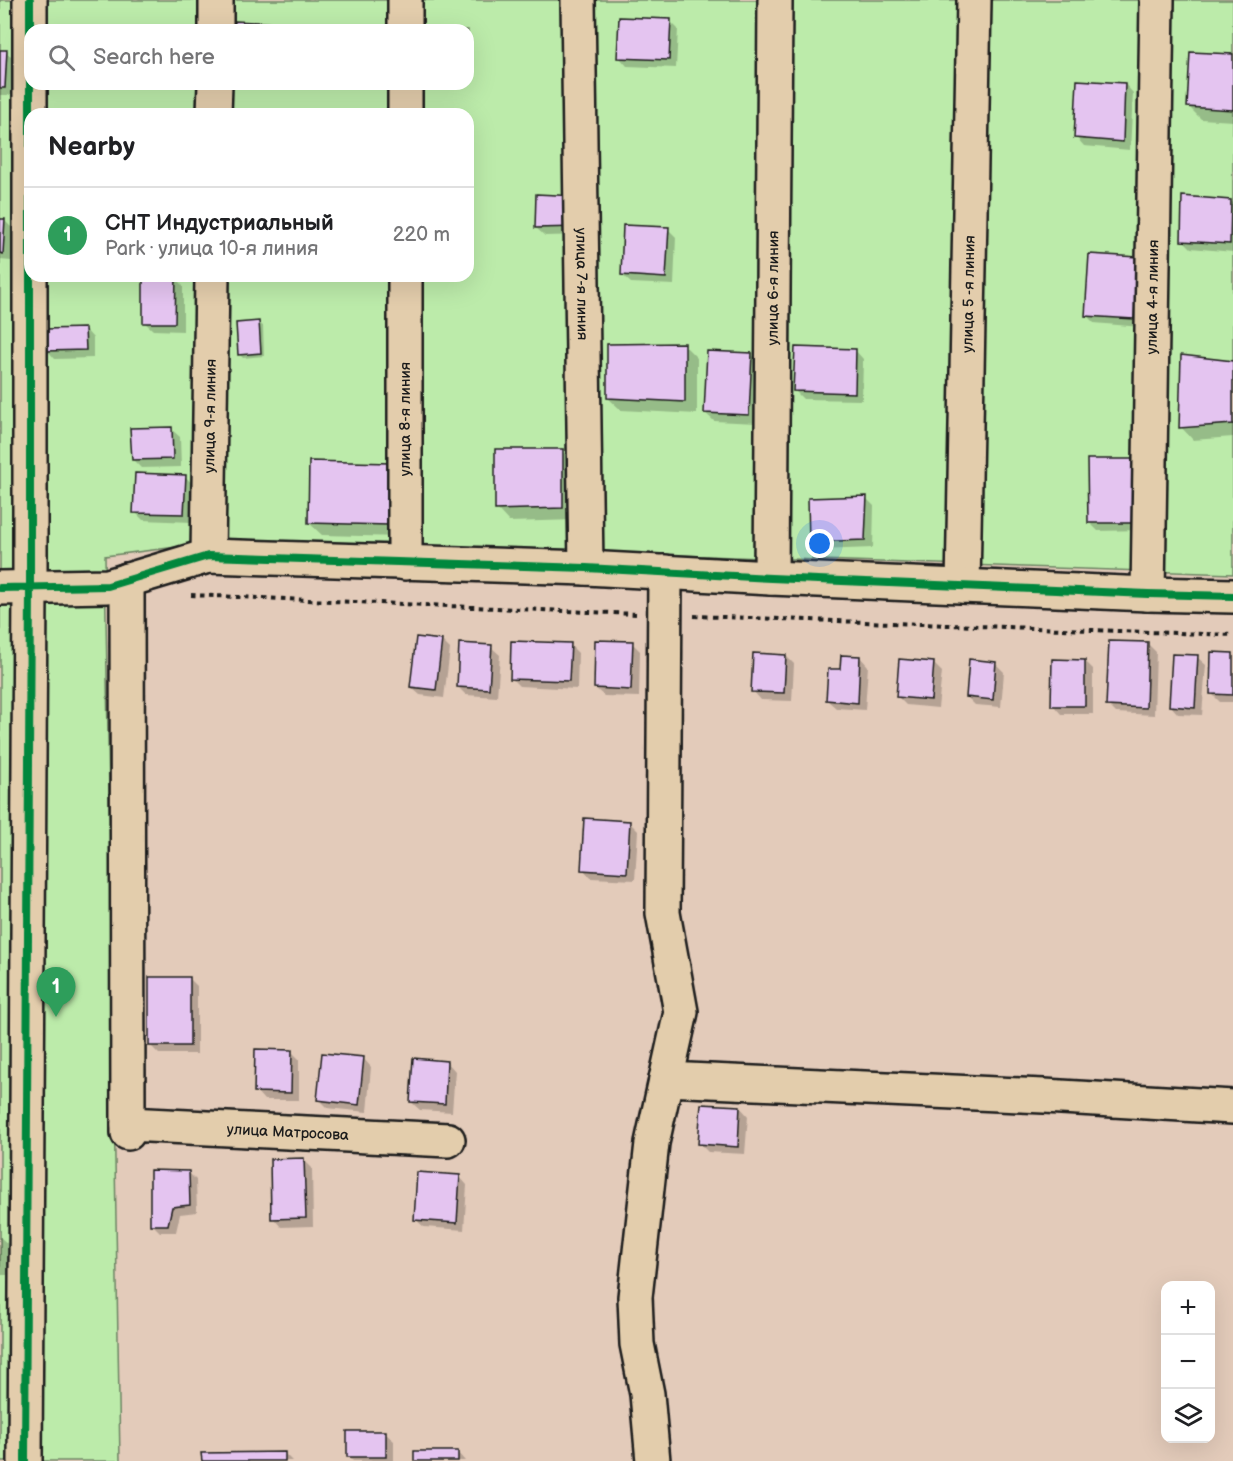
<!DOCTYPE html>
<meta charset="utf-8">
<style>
:root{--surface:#fff;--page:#f6f6f6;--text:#202124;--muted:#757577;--line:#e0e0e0;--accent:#111827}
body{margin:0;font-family:"Balsamiq Sans",sans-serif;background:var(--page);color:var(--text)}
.controls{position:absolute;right:18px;bottom:18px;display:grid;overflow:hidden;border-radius:12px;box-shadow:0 6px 24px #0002}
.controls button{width:54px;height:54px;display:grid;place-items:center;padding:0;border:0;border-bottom:2px solid var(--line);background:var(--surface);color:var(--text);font:30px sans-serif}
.you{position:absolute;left:820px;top:544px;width:21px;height:21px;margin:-15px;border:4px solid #fff;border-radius:50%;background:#1a73e8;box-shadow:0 0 0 9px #1a73e833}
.badge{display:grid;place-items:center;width:39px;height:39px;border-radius:50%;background:var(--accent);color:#fff;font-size:20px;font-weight:700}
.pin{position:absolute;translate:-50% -50px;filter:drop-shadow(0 2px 3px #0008)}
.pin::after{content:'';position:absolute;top:32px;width:21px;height:18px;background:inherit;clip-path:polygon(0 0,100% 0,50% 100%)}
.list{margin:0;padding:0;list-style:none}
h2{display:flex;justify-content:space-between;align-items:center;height:78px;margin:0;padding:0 24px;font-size:26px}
h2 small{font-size:20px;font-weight:400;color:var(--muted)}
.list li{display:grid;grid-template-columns:39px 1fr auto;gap:18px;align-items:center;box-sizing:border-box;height:96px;padding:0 24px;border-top:2px solid var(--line)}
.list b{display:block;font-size:22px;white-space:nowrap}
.list p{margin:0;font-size:20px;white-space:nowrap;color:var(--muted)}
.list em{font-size:20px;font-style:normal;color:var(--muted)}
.icon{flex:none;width:33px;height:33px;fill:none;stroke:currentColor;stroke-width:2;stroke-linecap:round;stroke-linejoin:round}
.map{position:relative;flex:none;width:1233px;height:1461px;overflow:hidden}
.search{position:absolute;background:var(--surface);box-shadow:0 6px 24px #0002;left:24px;top:24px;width:450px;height:66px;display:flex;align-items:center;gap:15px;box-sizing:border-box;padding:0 21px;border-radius:18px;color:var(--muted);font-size:22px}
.panel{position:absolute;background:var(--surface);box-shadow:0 6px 24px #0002;left:24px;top:108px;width:450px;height:174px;border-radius:18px}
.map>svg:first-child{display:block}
</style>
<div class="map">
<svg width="1233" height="1461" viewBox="0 0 1233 1461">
<rect width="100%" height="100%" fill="#e3cbba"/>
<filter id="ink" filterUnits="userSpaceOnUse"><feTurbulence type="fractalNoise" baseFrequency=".0167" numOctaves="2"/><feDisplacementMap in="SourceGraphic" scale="12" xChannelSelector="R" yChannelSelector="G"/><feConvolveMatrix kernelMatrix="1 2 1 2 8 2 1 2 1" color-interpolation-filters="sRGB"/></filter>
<g filter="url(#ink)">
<path fill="#bcebaa" stroke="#6c8463" stroke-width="1.5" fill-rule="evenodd" d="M0 0H1233V574L233 540 105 556 120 1461H0ZM30 30H468V84H30ZM30 114H468V276H30Z"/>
<path fill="#0003" d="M670 21 678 29 676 68 627 66 619 57Z
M0 52H6L14 60 12 95H0Z
M1233 56V121L1201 119 1189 107Z
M1125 84 1133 93 1130 150 1084 146 1076 137Z
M537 195 586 235 545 236 536 228Z
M1231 201 1233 203V252L1191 248 1183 240Z
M0 221H5L13 229 11 261 0 260Z
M668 229 676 237 674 285 631 283 622 275Z
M1137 258 1141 327 1094 323 1086 315Z
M175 278 183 286V331L153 330 144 322Z
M259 323 263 326 264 356 243 358 239 354Z
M85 329 93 338V358L55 359 47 350Z
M684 345 697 358V414L621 410 608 398Z
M855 350 863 359 862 400 803 399 795 391Z
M751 354 759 362 757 423 714 421 705 413Z
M1233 362V437L1193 440 1181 427Z
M171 429 180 437 181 467 141 468 133 460Z
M562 451 575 463V520L509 522 497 509Z
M1134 460 1143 530 1098 531 1090 523Z
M389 464 401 537 322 535 309 523Z
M185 476 193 485 192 522 143 520 135 512Z
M866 498 874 506 873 548 819 550 810 541Z
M442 641 450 649 444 698 420 695 411 687Z
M632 643 640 651 639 697 604 696 595 688Z
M1147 643 1156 652 1154 715 1116 713 1108 705Z
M570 645 578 653 577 689 519 686 511 678Z
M491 647 500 655 497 697 466 695 458 687Z
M1233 654V702H1220L1212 694Z
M786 656 794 664 792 701 761 700 753 691Z
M860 657 868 666 865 710 836 708 827 700 841 671Z
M1197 657 1206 665 1202 715 1178 714 1170 705Z
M1085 661 1093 669V714H1061L1053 705Z
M995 663 1004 672 1001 707 975 705 967 697Z
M934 664 942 672 938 708 906 705 897 696Z
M630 823 638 831 635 880 591 878 583 869Z
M189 978 197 986V1054H159L150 1045Z
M291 1051 299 1059V1100H264L256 1091Z
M363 1058 371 1067 367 1112 327 1108 319 1100Z
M447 1062 455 1071 452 1112 420 1110 411 1102Z
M740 1107 748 1116 745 1154 708 1152 700 1144Z
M304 1160 312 1168 313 1226 281 1227 273 1218Z
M188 1172 196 1180 197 1212 180 1214 176 1232H160L152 1224Z
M459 1176 467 1185 464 1230 424 1227 415 1219Z
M0 1237 9 1245 7 1275H0Z
M385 1433 394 1441V1461H353L348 1456Z
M457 1452 465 1461H416Z
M284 1453 292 1461H203Z"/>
<path fill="#e4c4f0" stroke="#1c1c1c" stroke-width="1.5" d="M619 17 671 19 669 60 617 58Z
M235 21 275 23V30H234Z
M0 50H7L5 88H0Z
M1190 52 1233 54V110L1187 107Z
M1077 80 1125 83 1123 142 1074 138Z
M536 194 577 196 579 227 535 228Z
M1182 196 1231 200 1230 244 1181 241Z
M0 219H5L3 254 0 253Z
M623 225 669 227 666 278 621 275Z
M1089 254 1138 257 1134 319 1085 316Z
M143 276H176L175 323H143Z
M259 321 261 353 238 355 236 323Z
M85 328 86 350 45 351V329Z
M685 343V402L607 398V344Z
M795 347 856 349 855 393 793 391Z
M707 351 752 353 749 415 704 413Z
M1181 355 1233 361V424L1179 428Z
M172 427 173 459 132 460 130 428Z
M495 449H563V508L495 510Z
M1087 459H1134L1135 523H1088Z
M309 461 390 463 389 525 308 523Z
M135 473 186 475 184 514 133 513Z
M867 496 865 540 809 542 808 498Z
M416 637 442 640 436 690 410 687Z
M595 640 633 641 631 690 594 688Z
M511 641 571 643 569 681 510 679Z
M1109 641 1148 642 1146 708 1106 706Z
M459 643 492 645 489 689 457 687Z
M1211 652 1233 653V695L1210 694Z
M753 653 786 655 784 693 751 692Z
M1172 654 1198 655 1195 708 1169 706Z
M841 655 860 656 858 703 826 700 828 669H840Z
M899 659 934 662 931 700 896 697Z
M969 659 996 662 993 700 966 697Z
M1052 659 1085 660V706H1051Z
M584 818 630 821 627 873 581 870Z
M149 977H190V1046H149Z
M255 1049 292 1050 291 1093 254 1092Z
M322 1053 364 1057 359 1105 317 1100Z
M413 1058 447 1061 445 1104 410 1102Z
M701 1104 740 1106 738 1147 698 1144Z
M304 1158 306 1218 271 1219 270 1159Z
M150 1170 189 1171 190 1205 172 1207 168 1225H150Z
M417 1172 460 1175 457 1223 414 1220Z
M347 1431H386V1457H347Z
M414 1451H458V1461H414Z
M285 1452V1461H202L201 1453Z"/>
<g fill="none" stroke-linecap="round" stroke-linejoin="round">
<defs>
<g id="minor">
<path id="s1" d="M578 0 586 568"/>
<path d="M216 30V0"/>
<path d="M405 30V0"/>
<path d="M214 114 215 84"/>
<path d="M405 114V84"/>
<path id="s2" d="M208 556 212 276"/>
<path d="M405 563V276"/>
<path id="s3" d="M771 578 775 0"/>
<path d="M127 580 128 1133"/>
<path id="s4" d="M963 586 974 0"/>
<path d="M0 588 108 586 208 556 586 568 771 578 1148 594 1233 596"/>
<path id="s5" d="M1148 594 1157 0"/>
<path d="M666 1079 1044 1096 1233 1107"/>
<path id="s6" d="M128 1124 448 1140"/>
<path d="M25 1461 30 587V0"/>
<path d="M653 1461 647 1394 637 1344 635 1297 652 1143 681 1012 663 913 665 572"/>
</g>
</defs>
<use href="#minor" stroke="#1c1c1c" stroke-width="38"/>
<path stroke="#1c1c1c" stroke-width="4" stroke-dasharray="4.5 4.5" stroke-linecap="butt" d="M191 595 636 614
M694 616 1233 635"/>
<use href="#minor" stroke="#e3cdac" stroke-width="33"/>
<defs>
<path id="cycleway" d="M0 588 108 586 208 556 586 568 771 578 1148 594 1233 596
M25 1461 30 587V0"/>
</defs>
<use href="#cycleway" stroke="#e3cdac" stroke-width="11"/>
<use href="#cycleway" stroke="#00873e" stroke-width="8"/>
</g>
</g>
<g text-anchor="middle" stroke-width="6" stroke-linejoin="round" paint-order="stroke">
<g font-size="15" fill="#1c1c1c" stroke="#e3cdac">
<text dy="5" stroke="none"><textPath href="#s1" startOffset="284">улица 7-я линия</textPath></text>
<text dy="5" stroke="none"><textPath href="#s3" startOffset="290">улица 6-я линия</textPath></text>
<text dy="5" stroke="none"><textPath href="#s4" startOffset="292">улица 5 -я линия</textPath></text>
<text dy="5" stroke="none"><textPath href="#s5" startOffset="297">улица 4-я линия</textPath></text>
<text dy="5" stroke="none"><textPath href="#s2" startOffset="140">улица 9-я линия</textPath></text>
<text transform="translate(405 419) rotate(-90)" y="5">улица 8-я линия</text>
<text dy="5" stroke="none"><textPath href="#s6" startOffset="160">улица Матросова</textPath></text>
</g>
</g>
</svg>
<div class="controls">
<button>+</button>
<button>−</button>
<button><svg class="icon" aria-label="layers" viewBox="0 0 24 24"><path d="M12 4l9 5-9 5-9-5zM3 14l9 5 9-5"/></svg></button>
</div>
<div class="you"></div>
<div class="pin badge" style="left:56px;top:1017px;background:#2e9e5b">1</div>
<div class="search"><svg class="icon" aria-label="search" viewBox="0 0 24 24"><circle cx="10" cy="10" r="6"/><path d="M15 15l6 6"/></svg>Search here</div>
<section class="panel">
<h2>Nearby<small></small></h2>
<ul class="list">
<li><span class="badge" style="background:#2e9e5b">1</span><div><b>СНТ Индустриальный</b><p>Park · улица 10-я линия</p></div><em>220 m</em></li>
</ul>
</section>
</div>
